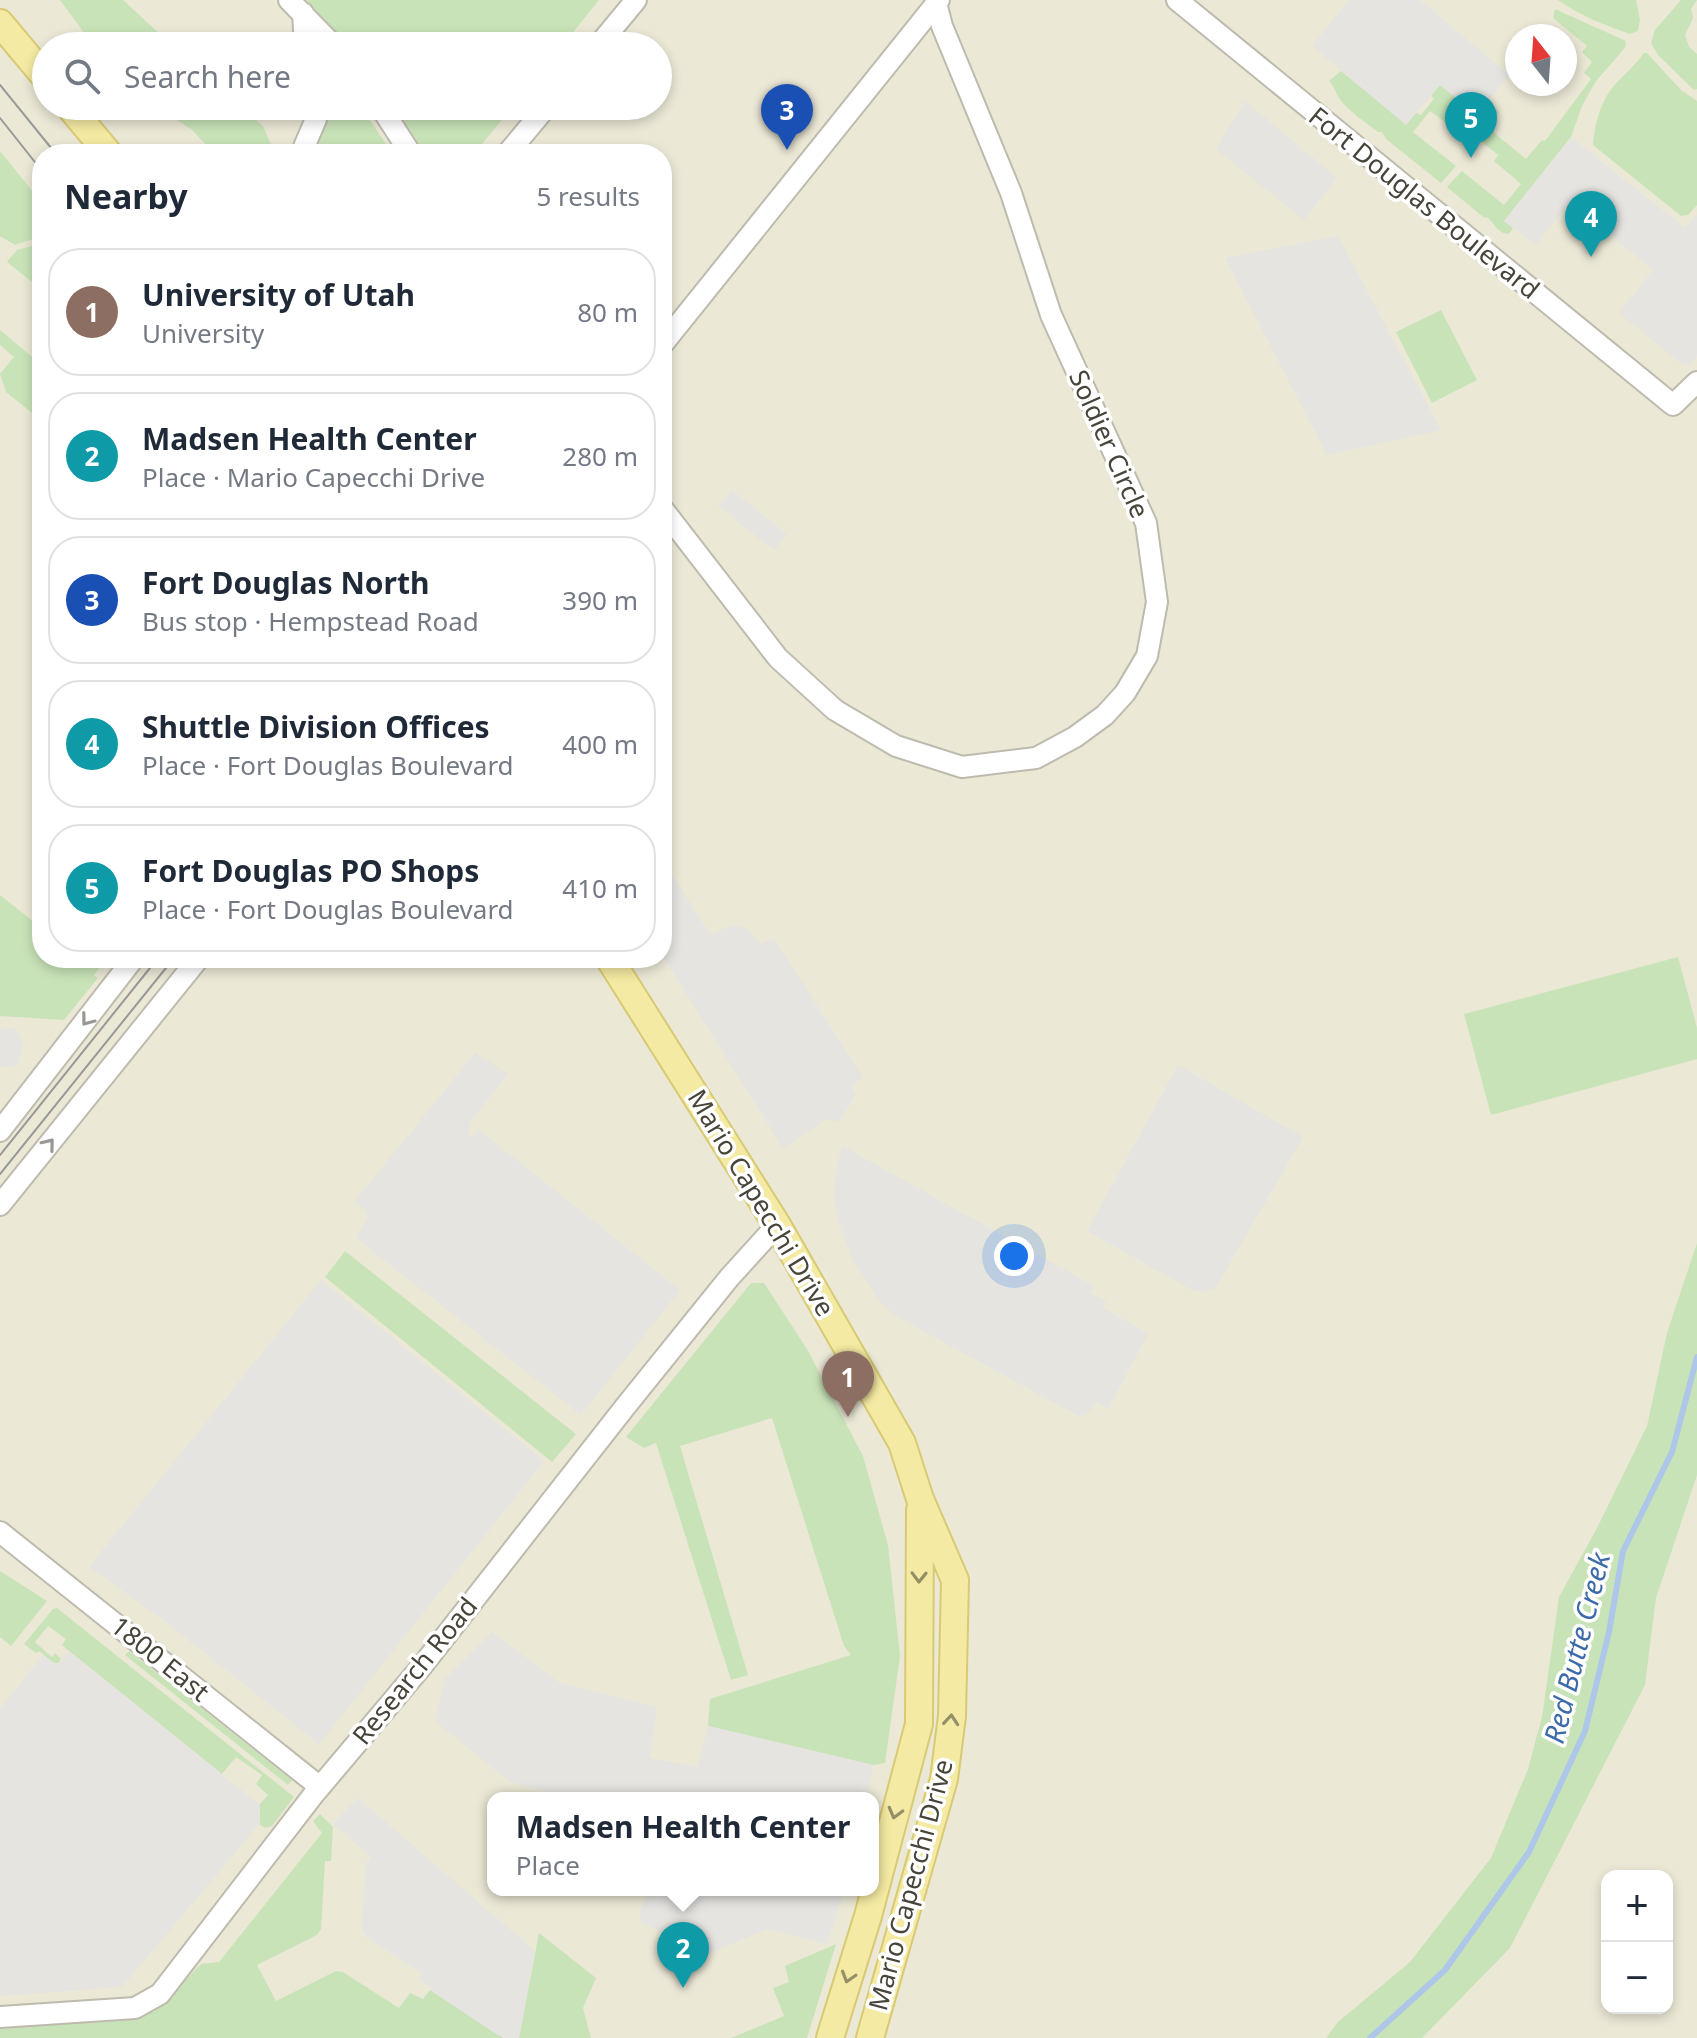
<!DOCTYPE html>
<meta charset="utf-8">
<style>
:root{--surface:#fff;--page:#f2f2f3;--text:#1f2937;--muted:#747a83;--line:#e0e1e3;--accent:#d93025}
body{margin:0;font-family:"Noto Sans",sans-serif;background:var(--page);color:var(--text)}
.controls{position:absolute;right:24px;bottom:24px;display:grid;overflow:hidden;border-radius:16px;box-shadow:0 4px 12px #0003}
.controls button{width:72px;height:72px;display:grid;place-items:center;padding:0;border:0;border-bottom:2px solid var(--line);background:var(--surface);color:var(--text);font:40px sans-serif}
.compass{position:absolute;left:1505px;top:24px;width:72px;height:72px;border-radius:50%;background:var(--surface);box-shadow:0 4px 12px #0003;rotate:343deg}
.you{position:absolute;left:1014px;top:1256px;width:28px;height:28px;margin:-20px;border:6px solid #fff;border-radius:50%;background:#1a73e8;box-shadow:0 0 0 12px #1a73e833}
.badge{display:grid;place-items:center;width:52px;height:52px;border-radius:50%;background:var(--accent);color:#fff;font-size:26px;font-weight:700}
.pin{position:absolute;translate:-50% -66px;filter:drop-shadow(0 2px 4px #0008)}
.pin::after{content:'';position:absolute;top:42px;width:28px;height:24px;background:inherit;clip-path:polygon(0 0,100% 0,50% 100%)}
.popup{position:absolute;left:487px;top:1792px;width:392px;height:104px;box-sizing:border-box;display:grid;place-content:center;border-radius:16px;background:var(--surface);filter:drop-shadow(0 2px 6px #0005);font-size:26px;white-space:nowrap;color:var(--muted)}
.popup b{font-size:30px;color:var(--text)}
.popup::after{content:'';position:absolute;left:50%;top:100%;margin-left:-16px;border:16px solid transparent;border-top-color:var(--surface)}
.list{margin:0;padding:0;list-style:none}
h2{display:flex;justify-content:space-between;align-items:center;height:104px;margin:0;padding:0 32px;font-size:34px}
h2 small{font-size:26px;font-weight:400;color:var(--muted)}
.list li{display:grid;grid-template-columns:52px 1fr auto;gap:24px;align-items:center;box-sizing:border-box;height:128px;margin:0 16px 16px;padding:0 16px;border:2px solid var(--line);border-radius:32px}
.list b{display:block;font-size:30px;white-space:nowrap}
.list p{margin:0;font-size:26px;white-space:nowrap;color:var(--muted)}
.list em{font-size:26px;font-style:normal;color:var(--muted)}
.icon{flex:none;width:44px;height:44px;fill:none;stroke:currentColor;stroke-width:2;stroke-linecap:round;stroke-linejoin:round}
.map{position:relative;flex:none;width:1697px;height:2038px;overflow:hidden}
.search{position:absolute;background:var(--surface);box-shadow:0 4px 12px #0003;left:32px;top:32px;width:640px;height:88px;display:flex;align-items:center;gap:20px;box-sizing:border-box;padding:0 28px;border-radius:44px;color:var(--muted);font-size:30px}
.panel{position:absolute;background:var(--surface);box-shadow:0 4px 12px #0003;left:32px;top:144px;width:640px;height:824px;border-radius:32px}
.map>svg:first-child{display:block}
</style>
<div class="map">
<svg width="1697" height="2038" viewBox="0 0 1697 2038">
<rect width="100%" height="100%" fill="#f3f2ea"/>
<path fill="#ebe8d6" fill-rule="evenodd" d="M0 0H1697V2038H0ZM1517 36H1565V84H1517ZM46 46H658V106H46ZM42 154H662V958H42ZM493 1798H873V1890H493ZM1607 1876H1667V2008H1607Z"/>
<path fill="#c9e3b8" d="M60 0H123L173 46H94Z
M306 0H599L562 46H350Z
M1558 0H1636L1640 20 1638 31 1630 34C1605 25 1580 16 1558 0Z
M1681 0H1697L1691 9 1693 18 1685 35 1689 47 1697 54V89L1694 90 1658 55 1651 43 1655 30Z
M1555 9 1626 41 1625 48 1596 81 1582 106 1571 137 1504 221 1513 228 1509 234C1498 234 1495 224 1488 218L1483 217 1447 187 1462 171 1504 205 1521 184 1494 161 1498 155 1463 127 1458 132 1430 111 1413 132 1456 166 1441 183 1386 139 1382 132H1378C1365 122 1348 111 1339 98 1335 92 1335 87 1329 81L1341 71 1406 124 1416 113 1421 115 1434 99 1431 95 1440 85 1476 114 1487 102 1499 112 1487 127 1526 159 1542 140 1545 141 1591 79 1584 73 1592 62 1582 52 1587 46 1553 18Z
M1644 53H1647L1681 90 1697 101V205L1688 215 1681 216 1593 145C1595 122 1601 99 1618 81 1627 72 1636 64 1644 53Z
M154 106H240L263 126 275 154H215L191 129Z
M325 106H360L393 154H317L315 146Z
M394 106H513L474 154H425Z
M0 151 42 203V236L15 245 0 236Z
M42 243V290L7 262 17 250Z
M1441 310 1477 380 1432 403 1396 332Z
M0 330 42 365V421L6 392 0 374 14 357 0 345Z
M0 895 39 926 42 922V958H101V966L94 975 98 978 64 1020 0 1016Z
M1678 957 1697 1028V1059L1491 1115 1464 1014Z
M1697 1243V1475L1656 1598 1645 1685 1510 1948 1422 2038H1326L1338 2022 1410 1962 1491 1858 1528 1769 1542 1717 1559 1597 1597 1528 1647 1426 1667 1333Z
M345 1251 576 1434 552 1462 325 1277Z
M751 1283H764L807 1349 863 1456 888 1545 900 1656 885 1763 873 1765 708 1726 710 1699 851 1655 844 1646 772 1418 680 1446 748 1675 731 1680 656 1443 644 1448 626 1437Z
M0 1571 47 1601 11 1646 0 1637Z
M57 1608 294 1797 272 1826 265 1828 253 1820 254 1811 268 1795 256 1784 262 1775 236 1757 222 1774 68 1650 62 1645 66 1639 48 1626 35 1642 52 1657 55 1653 61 1659 58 1663H54L39 1651 36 1653 24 1644 53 1609Z
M129 1651 292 1780 288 1785 125 1655Z
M320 1814 333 1827 331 1861H325L321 1929 317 1935 257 1965 276 2001 336 1971 343 1972 399 2008 410 1993 423 1999 430 1990 504 2038H0V2029L120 2019 155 2011 201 1964 219 1962 322 1833 313 1821Z
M539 1933 596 1978 583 2008 591 2038H519Z
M836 1944 807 2038H731L784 2016 773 1988 789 1982 785 1966Z"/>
<path fill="#e5e4e1" d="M1349 0H1420L1509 75 1477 115 1440 85 1406 125 1312 46Z
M1245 101 1337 178 1304 220 1216 149Z
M1571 137 1685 228 1697 215V356L1690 365 1682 364 1619 313 1653 270 1571 202 1536 244 1504 221Z
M1338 236 1339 238 1441 430 1327 455 1225 258Z
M732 490 787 534 774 550 718 506Z
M662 859 710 934 733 925 747 929 761 944 774 938 863 1078 851 1085 856 1095 839 1121 825 1120 783 1148 662 955Z
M15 1028 23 1044 17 1066 0 1067V1029Z
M475 1053 508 1074 470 1122 468 1137 473 1136 479 1130 680 1290 581 1415 356 1238 368 1217 366 1211 355 1201Z
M1178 1065 1303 1137 1223 1275 1215 1288 1203 1292 1192 1290 1087 1231Z
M842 1146 1094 1286 1090 1293 1106 1301 1103 1308 1148 1334 1108 1409 1096 1402 1086 1415 1079 1416 899 1318 882 1304 852 1258 839 1224 834 1198 836 1169Z
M321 1280 544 1461 319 1744 162 1619 89 1567Z
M492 1632 560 1683 657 1707 650 1758 698 1767 708 1726 873 1765 867 1798H573L510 1782 435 1721 445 1679Z
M69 1651 260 1805V1823L122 1987 0 1996V1709L43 1655 57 1665Z
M358 1798 535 1951 519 2038H504L493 2032 430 1990 431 1987 419 1979 422 1974 366 1937 362 1930 366 1863 371 1857 333 1824Z
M649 1890H844L827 1944 767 1929 706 1955 642 1922 639 1913Z"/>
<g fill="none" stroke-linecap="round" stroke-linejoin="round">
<path stroke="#aec7e9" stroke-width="6" d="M1370 2038 1445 1970 1529 1852 1585 1731 1609 1632 1623 1551 1672 1452 1697 1357"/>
<defs>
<path id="minor" d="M289 0 334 46
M1177 0 1673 405 1697 382
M303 13 305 46
M598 46 636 0
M380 106 411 154
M301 154 316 119 317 106
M507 154 547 106
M662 345 939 0
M662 508 778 658 835 710 896 746 962 767 1036 758 1075 737 1105 715 1125 693 1147 656 1157 602 1146 523 1051 315 1011 193 942 26 936 3
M0 1131 134 958
M0 1205 199 958
M0 1532 320 1787
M0 2017 135 2008 160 1994 314 1794 422 1666 625 1407 729 1278 777 1225"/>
<path id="major" d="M0 23 46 78
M69 106 109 154
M609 958 777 1225 902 1443 920 1499 955 1580 952 1716 944 1779 870 2038
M830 2038 868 1916 919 1724 920 1510"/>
</defs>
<use href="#minor" stroke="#bebbae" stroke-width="24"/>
<use href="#major" stroke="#d8ca74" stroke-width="30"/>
<use href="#minor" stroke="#fff" stroke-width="20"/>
<use href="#major" stroke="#f4eaa3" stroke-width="26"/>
<path stroke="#989898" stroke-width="2" d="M0 85 56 154
M0 118 42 171
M0 1155 158 958
M0 1174 174 958"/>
</g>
<defs><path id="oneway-chevron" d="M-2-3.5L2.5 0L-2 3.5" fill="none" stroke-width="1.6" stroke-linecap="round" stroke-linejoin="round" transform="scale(2)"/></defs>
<g stroke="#9a9892">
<use href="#oneway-chevron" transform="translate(87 1020) rotate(127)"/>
<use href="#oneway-chevron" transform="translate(49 1144) rotate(-51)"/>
</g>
<g stroke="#958f69">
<use href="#oneway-chevron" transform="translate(919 1577) rotate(91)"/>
<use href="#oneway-chevron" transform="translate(951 1720) rotate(-85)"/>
<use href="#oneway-chevron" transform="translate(895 1813) rotate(105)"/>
<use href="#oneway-chevron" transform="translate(848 1977) rotate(107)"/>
</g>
<g text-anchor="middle" stroke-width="7" stroke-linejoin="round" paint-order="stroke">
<g font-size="26" fill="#474439" stroke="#fff">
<text transform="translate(1424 203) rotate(39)" y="9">Fort Douglas Boulevard</text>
<text transform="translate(1109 444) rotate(66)" y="9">Soldier Circle</text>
<text transform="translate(761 1203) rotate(59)" y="9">Mario Capecchi Drive</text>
<text transform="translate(160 1659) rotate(39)" y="9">1800 East</text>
<text transform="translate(415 1671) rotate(-51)" y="9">Research Road</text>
<text transform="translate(911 1885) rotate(-75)" y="9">Mario Capecchi Drive</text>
</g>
<g font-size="28" font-style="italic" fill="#3d6aa8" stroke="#fff">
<text transform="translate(1577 1648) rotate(-76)" y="10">Red Butte Creek</text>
</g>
</g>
</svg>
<div class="controls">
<button>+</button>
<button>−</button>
</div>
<svg class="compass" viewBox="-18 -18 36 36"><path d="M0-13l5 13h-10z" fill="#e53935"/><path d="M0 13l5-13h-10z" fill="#747a83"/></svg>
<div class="you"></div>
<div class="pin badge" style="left:848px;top:1417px;background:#8d6e63">1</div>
<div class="pin badge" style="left:683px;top:1988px;background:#0f9aa8">2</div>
<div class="popup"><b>Madsen Health Center</b>Place</div>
<div class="pin badge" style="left:787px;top:150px;background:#1a4fb4">3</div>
<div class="pin badge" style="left:1591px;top:257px;background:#0f9aa8">4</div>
<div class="pin badge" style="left:1471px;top:158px;background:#0f9aa8">5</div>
<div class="search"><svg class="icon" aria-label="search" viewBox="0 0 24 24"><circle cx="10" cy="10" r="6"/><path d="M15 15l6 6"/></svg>Search here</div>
<section class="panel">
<h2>Nearby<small>5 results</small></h2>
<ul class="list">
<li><span class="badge" style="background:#8d6e63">1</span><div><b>University of Utah</b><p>University</p></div><em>80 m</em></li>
<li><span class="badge" style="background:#0f9aa8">2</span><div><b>Madsen Health Center</b><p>Place · Mario Capecchi Drive</p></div><em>280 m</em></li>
<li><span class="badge" style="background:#1a4fb4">3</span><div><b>Fort Douglas North</b><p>Bus stop · Hempstead Road</p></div><em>390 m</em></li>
<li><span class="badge" style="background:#0f9aa8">4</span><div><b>Shuttle Division Offices</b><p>Place · Fort Douglas Boulevard</p></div><em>400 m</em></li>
<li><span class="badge" style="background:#0f9aa8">5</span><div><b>Fort Douglas PO Shops</b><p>Place · Fort Douglas Boulevard</p></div><em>410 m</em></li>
</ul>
</section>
</div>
